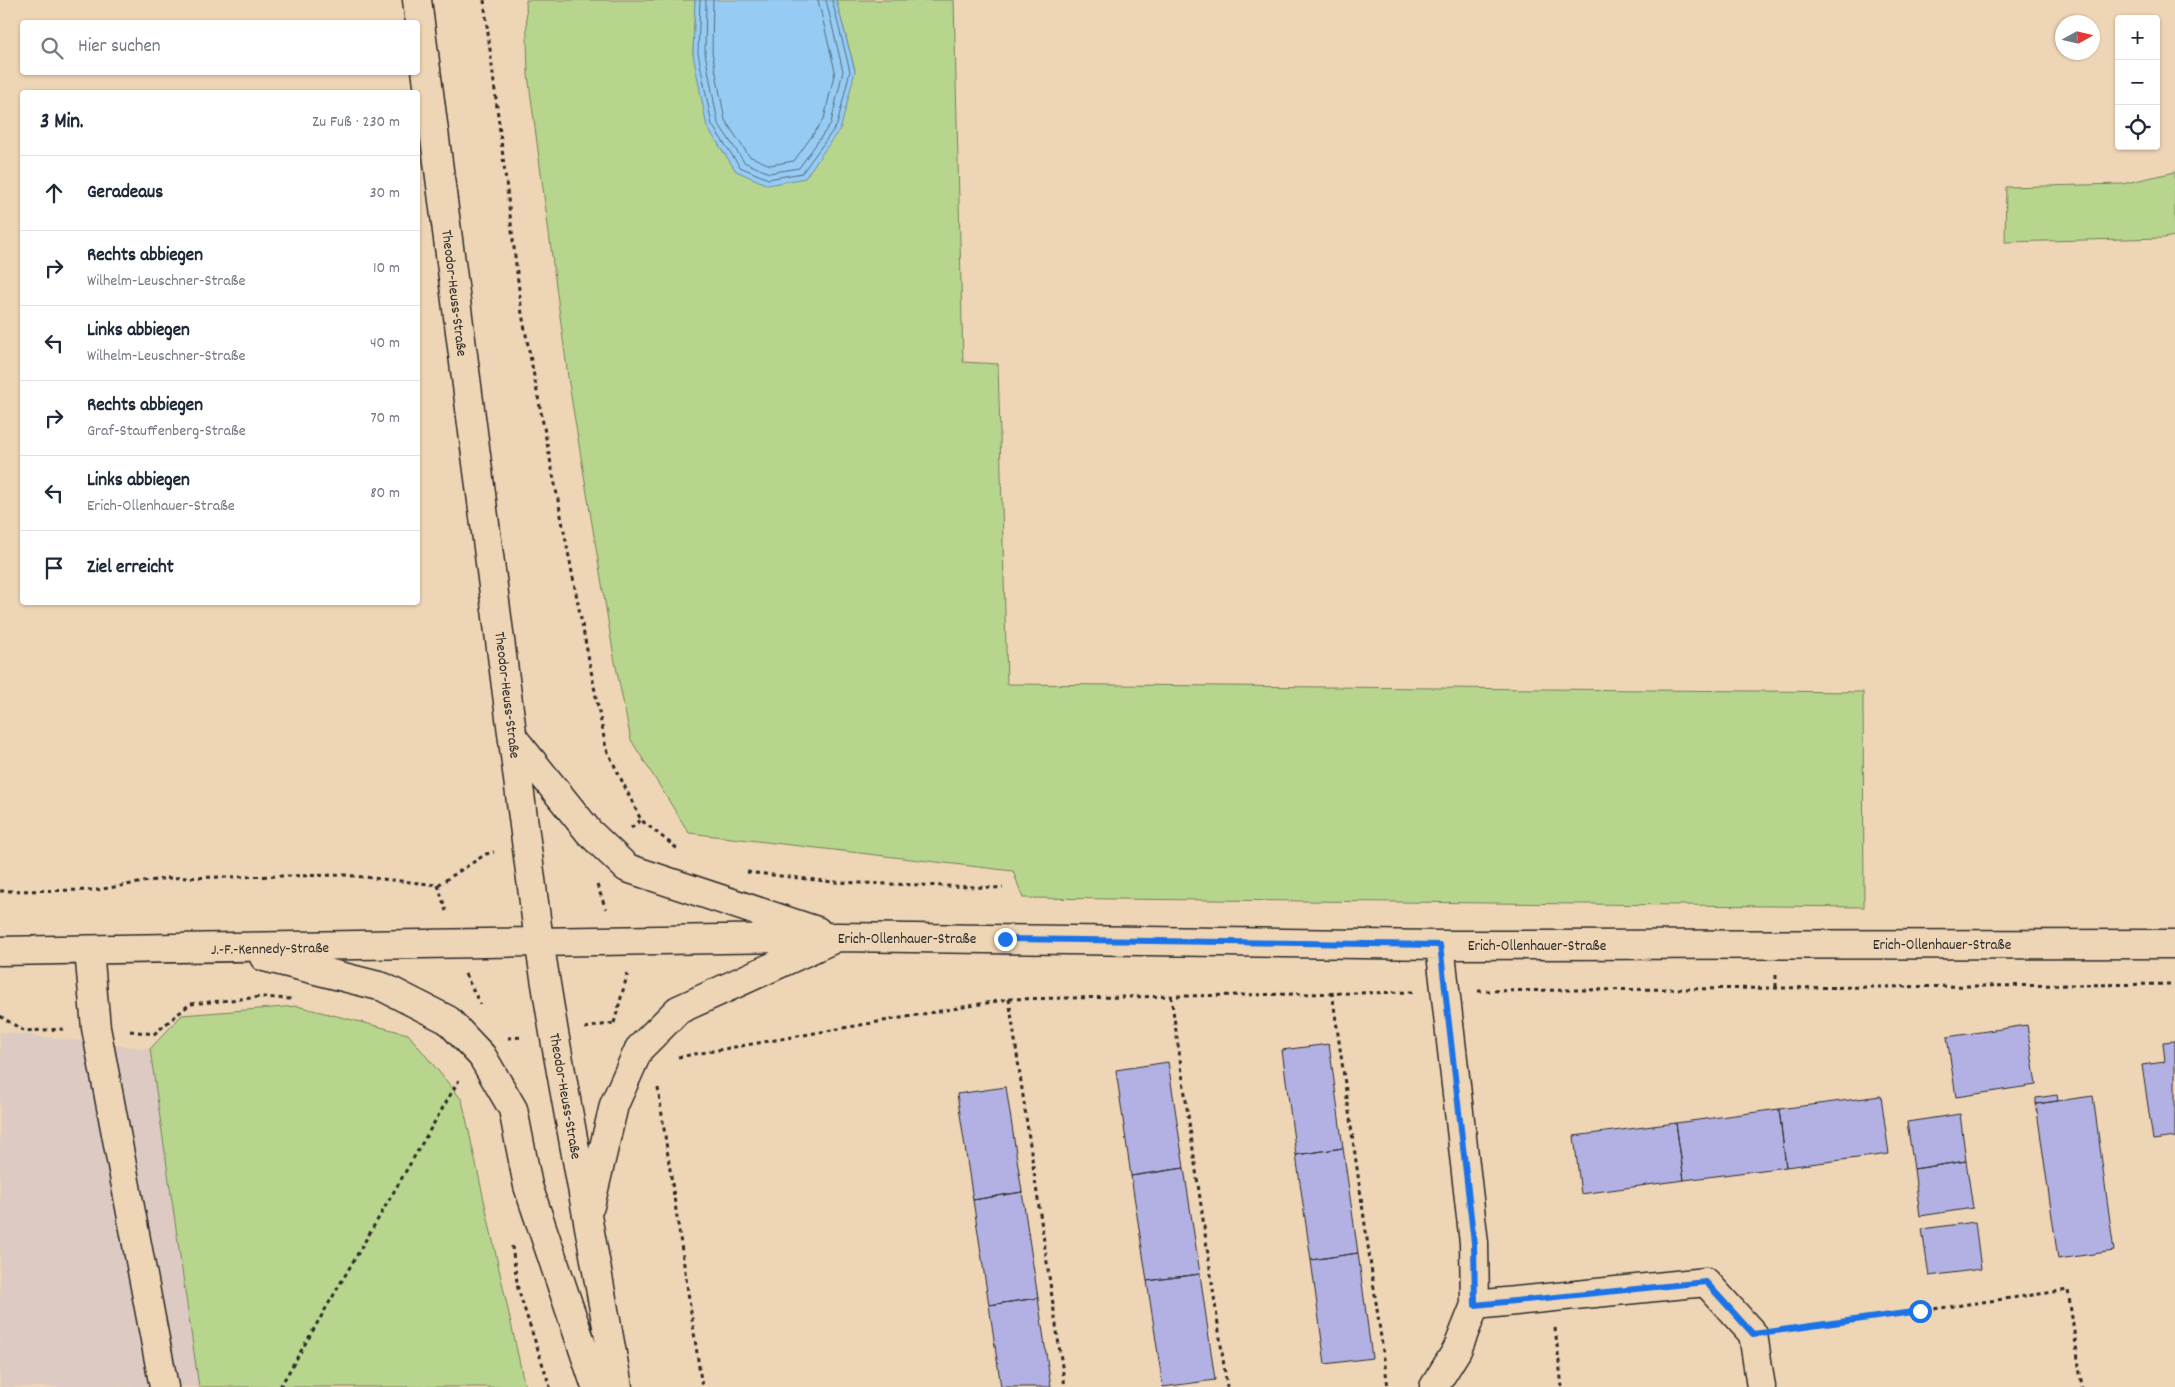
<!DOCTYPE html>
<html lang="de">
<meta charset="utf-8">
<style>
:root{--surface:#fff;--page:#f6f6f7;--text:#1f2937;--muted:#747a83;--line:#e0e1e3}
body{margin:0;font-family:Dekko,sans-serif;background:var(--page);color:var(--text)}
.controls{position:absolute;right:15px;top:15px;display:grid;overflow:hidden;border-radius:5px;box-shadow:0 1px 4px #0004}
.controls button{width:45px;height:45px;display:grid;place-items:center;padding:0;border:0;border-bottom:1px solid var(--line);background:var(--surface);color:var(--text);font:25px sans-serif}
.compass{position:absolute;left:2055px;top:15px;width:45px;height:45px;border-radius:50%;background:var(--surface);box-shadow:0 1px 4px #0004;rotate:82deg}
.stop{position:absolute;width:15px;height:15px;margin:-11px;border:4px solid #1a73e8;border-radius:50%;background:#fff}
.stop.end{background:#1a73e8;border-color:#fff;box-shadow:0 1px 5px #0008}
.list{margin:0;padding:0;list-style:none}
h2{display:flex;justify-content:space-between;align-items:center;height:65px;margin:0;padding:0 20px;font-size:21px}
h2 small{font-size:16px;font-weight:400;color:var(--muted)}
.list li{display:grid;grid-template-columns:32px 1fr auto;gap:15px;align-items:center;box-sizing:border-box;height:75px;padding:0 20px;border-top:1px solid var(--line)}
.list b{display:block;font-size:19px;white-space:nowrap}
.list p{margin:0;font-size:16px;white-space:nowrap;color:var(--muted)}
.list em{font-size:16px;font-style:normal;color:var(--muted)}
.icon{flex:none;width:28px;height:28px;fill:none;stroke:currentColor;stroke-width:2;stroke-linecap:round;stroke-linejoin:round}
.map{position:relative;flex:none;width:2175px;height:1387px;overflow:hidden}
.search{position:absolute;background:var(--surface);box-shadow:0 1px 4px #0004;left:20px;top:20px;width:400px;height:55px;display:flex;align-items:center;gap:12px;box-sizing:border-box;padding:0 18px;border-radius:5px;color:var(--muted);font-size:19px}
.panel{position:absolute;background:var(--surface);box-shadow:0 1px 4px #0004;left:20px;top:90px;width:400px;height:515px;border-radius:5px}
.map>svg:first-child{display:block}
</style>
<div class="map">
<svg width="2175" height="1387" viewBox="0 0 2175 1387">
<rect width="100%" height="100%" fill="#eed5b5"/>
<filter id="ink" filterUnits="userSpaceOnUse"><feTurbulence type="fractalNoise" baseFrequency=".02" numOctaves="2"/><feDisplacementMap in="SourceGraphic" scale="10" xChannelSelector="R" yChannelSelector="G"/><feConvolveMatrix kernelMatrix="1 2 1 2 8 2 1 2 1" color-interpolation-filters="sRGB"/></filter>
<g filter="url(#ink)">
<path fill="#dccac3" d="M0 1032 150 1049 199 1387H0Z"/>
<path fill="#b8d58d" stroke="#72805c" d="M526 0H695L693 54 855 70 836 0H954L963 362 998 364 1007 684 1863 692 1864 907 1023 898 1013 871 689 833 631 740 614 657 569 384 528 75Z
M2175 172V236L2164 238 2005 242 2006 187 2122 184Z
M297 1006 408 1034 462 1100 525 1387H199L150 1049 182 1015Z"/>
<path fill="#96ccf4" stroke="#6b8ca4" d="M695 0H836L855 71 841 127 805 178 768 185 736 171 707 127 693 54Z"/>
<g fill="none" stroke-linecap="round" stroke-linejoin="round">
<path stroke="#566b7b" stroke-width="1" d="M700 0 698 53 712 125 740 167 768 179 802 173 837 125 850 71 832 0
M706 0 705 53 718 123 744 162 769 173 799 168 831 123 843 71 826 0
M713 0 712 52 725 120 749 156 770 165 794 161 824 119 835 71 818 0"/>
</g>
<path fill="#b3b1e3" stroke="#2b2b2b" d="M2027 1025 2036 1085 1956 1097 1947 1037Z
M2175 1041V1137L2153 1140 2142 1065 2165 1062 2163 1042Z
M1329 1044 1343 1148 1296 1155 1282 1050Z
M1168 1062 1184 1168 1131 1176 1116 1070Z
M1006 1087 1022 1192 973 1200 957 1094Z
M2057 1095 2058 1101 2036 1104V1098Z
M1881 1096 1889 1154 1786 1167 1779 1109Z
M2093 1096 2114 1251 2058 1259 2036 1104Z
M1779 1109 1786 1167 1684 1180 1676 1123Z
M1960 1114 1966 1161 1914 1169 1907 1122Z
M1676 1123 1684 1180 1581 1194 1574 1136Z
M1343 1148 1358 1253 1311 1260 1296 1155Z
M1966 1161 1973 1208 1920 1216 1914 1169Z
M1184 1168 1200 1274 1147 1281 1131 1176Z
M1022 1192 1038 1298 989 1305 973 1200Z
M1975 1222 1981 1269 1929 1276 1922 1229Z
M1358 1253 1372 1358 1325 1364 1311 1260Z
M1200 1274 1215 1380 1163 1387 1147 1281Z
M1038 1298 1051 1387H1001L989 1305Z"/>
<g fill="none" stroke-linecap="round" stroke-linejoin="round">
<defs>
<path id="minor" d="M417 0 539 941 554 1033 618 1387
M514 739 589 832 627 868 817 931
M89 950 96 1028 164 1387
M0 951 838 937 1440 945 2175 944
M264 957 383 987 448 1020 482 1056 513 1109 528 1186 596 1387
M590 1206 614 1105 639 1049 678 1010 829 941
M1475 1305 1706 1282 1753 1334 1761 1387
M1434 1387 1457 1350 1475 1305 1474 1243 1440 945"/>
</defs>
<use href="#minor" stroke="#2b2b2b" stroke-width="31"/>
<path stroke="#2b2b2b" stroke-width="3" stroke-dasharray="4 4" stroke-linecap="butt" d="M484 0 522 314 606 748 641 820 679 850
M631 828 641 820
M747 872 833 882 1003 888
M438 885 446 911
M597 885 606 909
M0 891 97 890 167 878 345 875 438 885 486 854 494 852
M465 974 480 1004
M1776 975V987
M1478 991 2175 984
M1332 992 1388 1387
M1171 996 1227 1387
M1009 999 1065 1387
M0 1016 24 1031 64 1029
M614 1023 627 976 626 972
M585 1028 614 1023
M130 1031 154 1034 190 1004 261 997 292 999
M508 1038 522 1037
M678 1057 1009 999 1414 992
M658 1088 702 1387
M512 1246 518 1289 550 1387
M1555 1328 1562 1387
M1784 1330 2068 1290 2082 1387
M280 1387 459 1080"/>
<use href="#minor" stroke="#eed5b5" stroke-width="28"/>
</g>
</g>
<g fill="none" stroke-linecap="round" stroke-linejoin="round" filter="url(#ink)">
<path stroke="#1a73e8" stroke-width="6" d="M1005 939 1440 945 1474 1243 1475 1305 1706 1282 1753 1334 1920 1311"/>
</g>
<g text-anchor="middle" stroke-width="4.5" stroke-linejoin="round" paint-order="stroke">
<g font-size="15" fill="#2b2b2b" stroke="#eed5b5">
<text transform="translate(455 293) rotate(83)" y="5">Theodor-Heuss-Straße</text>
<text transform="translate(508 695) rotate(83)" y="5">Theodor-Heuss-Straße</text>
<text x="907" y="943">Erich-Ollenhauer-Straße</text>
<text x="1942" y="949">Erich-Ollenhauer-Straße</text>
<text x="1537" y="950">Erich-Ollenhauer-Straße</text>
<text transform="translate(270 948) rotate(-1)" y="5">J.-F.-Kennedy-Straße</text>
<text transform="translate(566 1096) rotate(80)" y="5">Theodor-Heuss-Straße</text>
</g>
</g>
</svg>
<div class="controls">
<button>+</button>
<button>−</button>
<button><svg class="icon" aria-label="locate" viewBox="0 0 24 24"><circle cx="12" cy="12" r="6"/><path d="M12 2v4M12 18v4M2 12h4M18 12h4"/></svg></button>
</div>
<svg class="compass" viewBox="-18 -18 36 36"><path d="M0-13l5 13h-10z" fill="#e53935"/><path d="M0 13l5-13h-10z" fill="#747a83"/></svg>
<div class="stop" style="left:1920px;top:1311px"></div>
<div class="stop end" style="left:1005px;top:939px"></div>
<div class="search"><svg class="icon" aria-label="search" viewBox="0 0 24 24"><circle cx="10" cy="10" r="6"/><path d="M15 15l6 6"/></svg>Hier suchen</div>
<section class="panel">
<h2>3 Min.<small>Zu Fuß · 230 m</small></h2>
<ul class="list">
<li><svg class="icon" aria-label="ahead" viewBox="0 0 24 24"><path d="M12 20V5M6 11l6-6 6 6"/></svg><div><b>Geradeaus</b></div><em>30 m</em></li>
<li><svg class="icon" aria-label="right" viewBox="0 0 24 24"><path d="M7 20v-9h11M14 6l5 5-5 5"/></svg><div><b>Rechts abbiegen</b><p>Wilhelm-Leuschner-Straße</p></div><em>10 m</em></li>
<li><svg class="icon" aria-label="left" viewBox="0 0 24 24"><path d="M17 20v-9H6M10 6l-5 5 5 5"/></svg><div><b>Links abbiegen</b><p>Wilhelm-Leuschner-Straße</p></div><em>40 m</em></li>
<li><svg class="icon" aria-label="right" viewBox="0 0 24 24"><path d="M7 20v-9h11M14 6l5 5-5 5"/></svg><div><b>Rechts abbiegen</b><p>Graf-Stauffenberg-Straße</p></div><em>70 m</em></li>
<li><svg class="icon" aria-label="left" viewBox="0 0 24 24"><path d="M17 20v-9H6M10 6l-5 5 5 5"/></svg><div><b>Links abbiegen</b><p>Erich-Ollenhauer-Straße</p></div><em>80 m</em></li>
<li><svg class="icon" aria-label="arrive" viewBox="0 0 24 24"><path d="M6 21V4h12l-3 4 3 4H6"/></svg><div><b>Ziel erreicht</b></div></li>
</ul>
</section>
</div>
